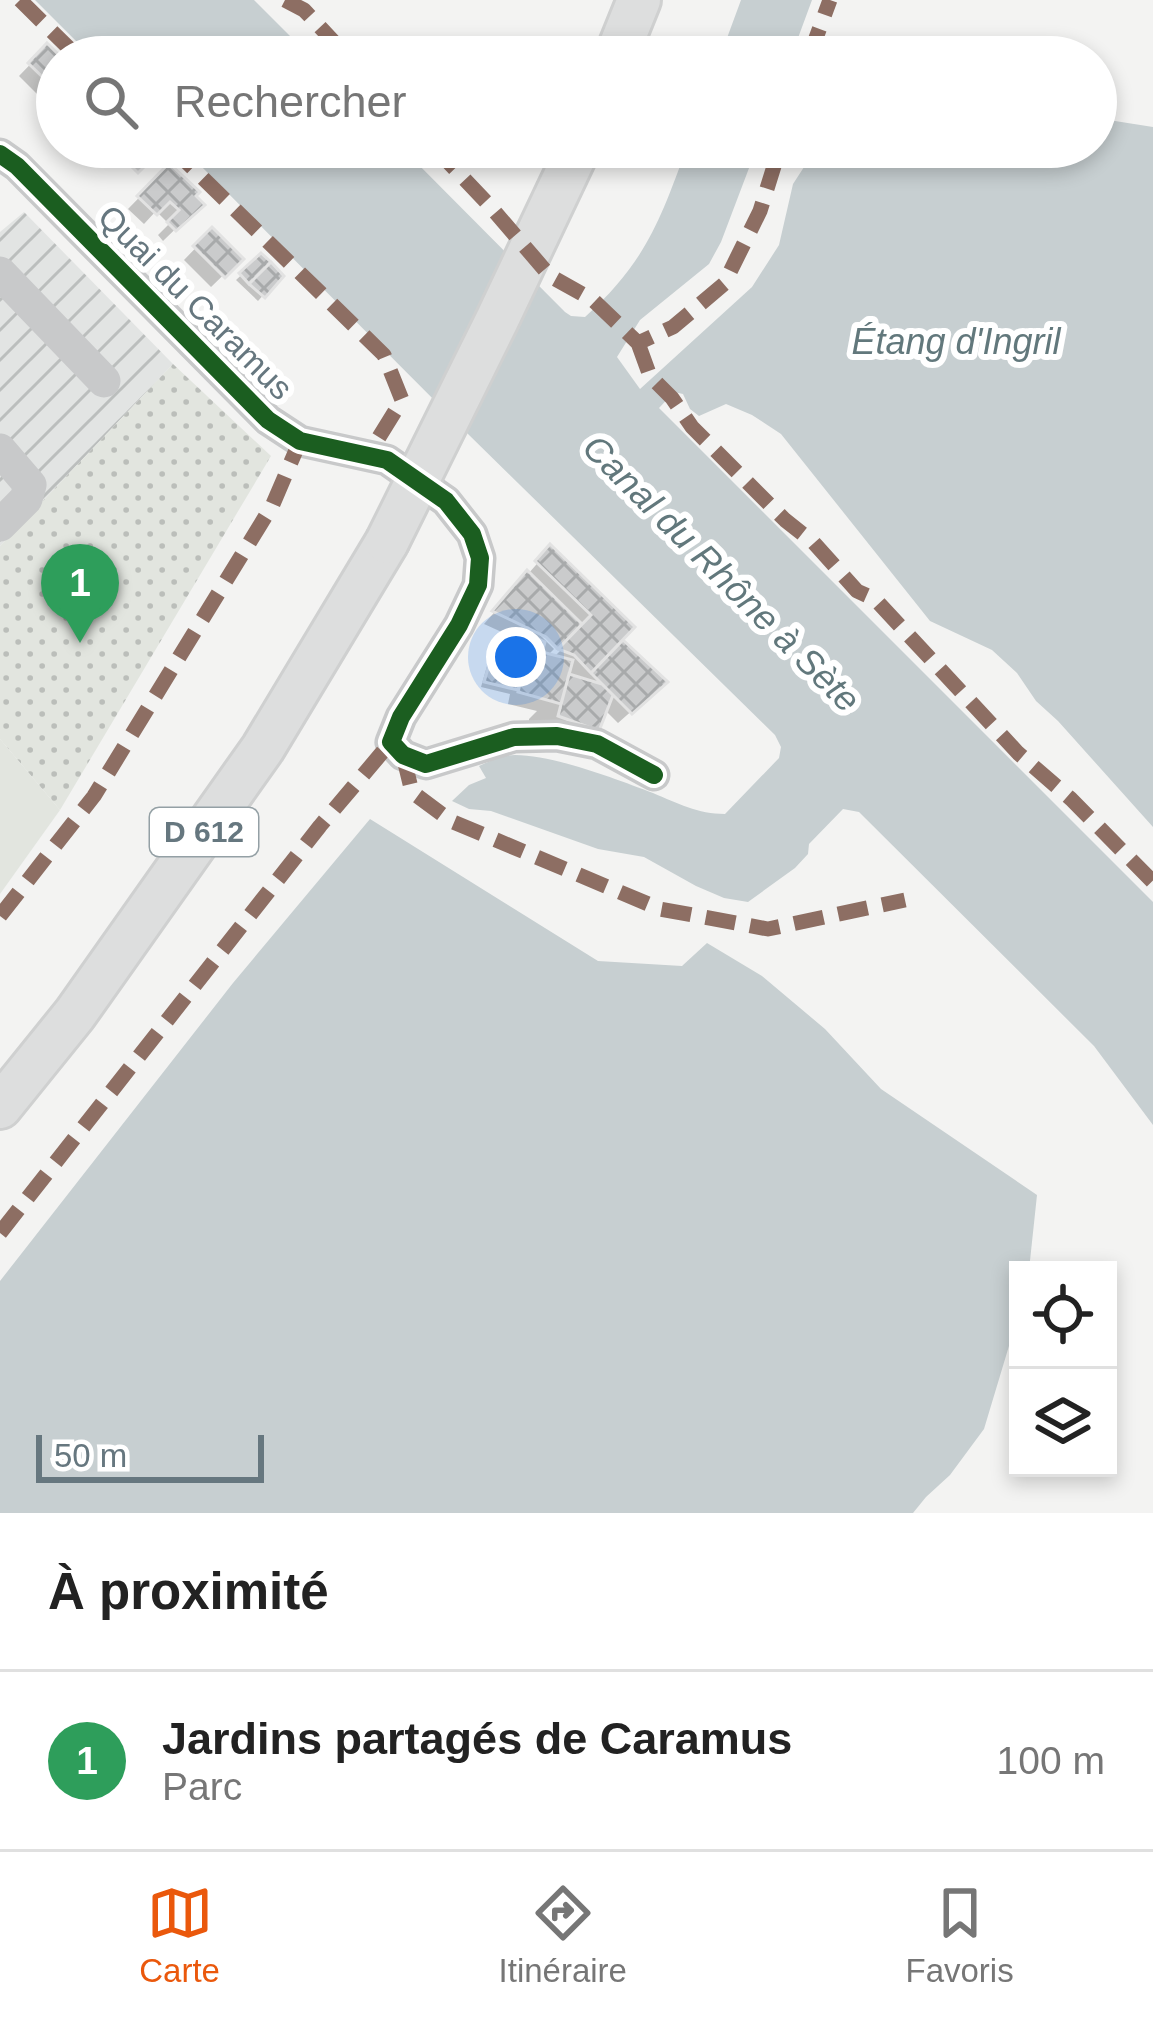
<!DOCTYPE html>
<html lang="fr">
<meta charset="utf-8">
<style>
:root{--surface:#fff;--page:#f6f6f6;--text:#222;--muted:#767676;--line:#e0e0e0;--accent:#ea580c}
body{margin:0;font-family:Helvetica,sans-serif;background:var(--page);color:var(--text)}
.controls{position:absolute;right:36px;bottom:36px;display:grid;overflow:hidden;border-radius:0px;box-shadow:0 6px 18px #0003}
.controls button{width:108px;height:108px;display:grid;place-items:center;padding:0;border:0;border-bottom:3px solid var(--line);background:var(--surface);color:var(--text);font:60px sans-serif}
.scale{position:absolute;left:36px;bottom:30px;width:228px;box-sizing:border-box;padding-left:12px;border:6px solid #66777f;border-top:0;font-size:33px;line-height:42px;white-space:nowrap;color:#66777f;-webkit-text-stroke:9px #fff;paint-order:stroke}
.you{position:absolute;left:516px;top:657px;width:42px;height:42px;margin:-30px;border:9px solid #fff;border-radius:50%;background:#1a73e8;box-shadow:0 0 0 18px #1a73e833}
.badge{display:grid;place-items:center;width:78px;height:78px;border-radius:50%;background:var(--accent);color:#fff;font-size:39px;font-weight:700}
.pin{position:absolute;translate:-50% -99px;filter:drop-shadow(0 3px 6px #0008)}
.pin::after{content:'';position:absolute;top:63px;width:42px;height:36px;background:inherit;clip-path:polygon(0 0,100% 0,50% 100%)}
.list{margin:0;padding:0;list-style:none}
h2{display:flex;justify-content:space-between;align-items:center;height:156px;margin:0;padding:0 48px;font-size:51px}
h2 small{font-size:39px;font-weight:400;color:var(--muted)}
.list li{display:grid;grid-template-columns:78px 1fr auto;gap:36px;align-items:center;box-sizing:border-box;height:180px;padding:0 48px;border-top:3px solid var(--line)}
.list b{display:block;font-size:45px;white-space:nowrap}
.list p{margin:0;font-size:39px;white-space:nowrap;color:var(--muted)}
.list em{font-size:39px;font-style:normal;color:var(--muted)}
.icon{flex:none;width:66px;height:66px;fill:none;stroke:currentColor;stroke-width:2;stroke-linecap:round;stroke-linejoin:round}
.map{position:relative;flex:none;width:1153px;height:1513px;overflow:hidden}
.search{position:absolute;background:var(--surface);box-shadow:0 6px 18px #0003;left:36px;right:36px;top:36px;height:132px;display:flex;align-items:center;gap:30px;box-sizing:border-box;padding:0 42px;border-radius:66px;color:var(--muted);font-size:45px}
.sheet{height:336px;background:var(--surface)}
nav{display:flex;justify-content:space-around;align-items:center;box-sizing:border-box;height:168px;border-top:3px solid var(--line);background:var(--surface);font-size:33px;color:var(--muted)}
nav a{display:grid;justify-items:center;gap:6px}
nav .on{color:var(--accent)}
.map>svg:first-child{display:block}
</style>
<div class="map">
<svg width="1153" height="1513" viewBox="0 0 1153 1513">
<defs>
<pattern id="industrial-furrows" width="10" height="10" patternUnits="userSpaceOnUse" patternTransform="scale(3)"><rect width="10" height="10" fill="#e2e4e3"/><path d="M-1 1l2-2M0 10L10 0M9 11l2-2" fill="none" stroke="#bbbebd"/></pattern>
<pattern id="grass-dots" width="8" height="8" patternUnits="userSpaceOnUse" patternTransform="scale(3)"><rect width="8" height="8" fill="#e2e5df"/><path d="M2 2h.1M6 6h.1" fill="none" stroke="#bbbeba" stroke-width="1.8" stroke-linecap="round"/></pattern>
<pattern id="building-cross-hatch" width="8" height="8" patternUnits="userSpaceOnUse" patternTransform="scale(3)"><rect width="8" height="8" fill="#cacbcc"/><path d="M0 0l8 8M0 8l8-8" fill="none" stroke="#a8aaab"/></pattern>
</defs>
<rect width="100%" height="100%" fill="#f3f3f2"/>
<path fill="url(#industrial-furrows)" d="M24 212 173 364 0 546V232Z"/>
<path fill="url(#grass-dots)" d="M173 364 271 456 60 810 0 739V546Z"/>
<path fill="#e2e5df" d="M0 739 60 810 0 894Z"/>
<path fill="#c7cfd1" d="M35 0H254L311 57H92Z
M741 0H812L791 57H720Z
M1096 118 1153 127V827L1058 721 1036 701 1017 673 992 650 930 621 781 434 752 415 726 404 699 416 690 409 683 394 674 392 659 408 1153 902V1125L1094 1046 859 812 843 809 809 844 808 854 795 868 748 902 724 898 696 886 644 857 598 849 491 811 469 809 452 801 469 785 486 778 479 766C490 761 502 755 515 755 553 755 616 779 653 793 677 803 698 814 725 814L779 758 781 747 775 735 468 434 182 147H401L565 312 571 316 585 317C645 263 660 221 687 147H757L721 242 709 264 640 320 617 357 640 389 752 287 779 245 793 184 817 147H1096Z
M370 819 598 961 682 966 707 943 762 976 825 1029 881 1089 1037 1195 1029 1270H1018V1316L984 1429 950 1475 926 1497 913 1513H0V1281L233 983Z"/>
<path fill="#0003" fill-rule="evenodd" d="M47 47 57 57V114L19 76Z
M169 167 200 205 163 241 158 235 169 224 156 211 144 224 128 209Z
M212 231 240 259 211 287 184 260Z
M261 257 280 276 258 301 236 280Z
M550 549 631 627 608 651 652 693 618 723 604 709 596 729 529 726V719L537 711 508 704 510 694 481 687 487 666 492 661 517 667 521 651 527 645 515 639 508 648 501 645 506 634 484 624ZM537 624 559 646H565L544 667 540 663 554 649 533 628Z"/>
<path fill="url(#building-cross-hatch)" stroke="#e2e2e2" stroke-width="3" d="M47 43 61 57H57V91L28 63Z
M144 147H149L157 154 138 173 128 163Z
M169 163 200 192 196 196 205 205 176 231 167 222 179 210 170 202 157 215 137 196Z
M212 227 244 259 225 278 193 246Z
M261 253 271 262 249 284 239 273Z
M271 262 284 276 265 298 249 284Z
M550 544 635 627 591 673 574 655 558 649 591 615 535 561Z
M527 570 582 624 558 649 546 637 492 611Z
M532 636 545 642 542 652 573 660 561 704 518 692Z
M623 640 668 682 632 714 591 673Z
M491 658 524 666 518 690 484 682Z
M569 674 602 684 613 695 599 731 558 716Z"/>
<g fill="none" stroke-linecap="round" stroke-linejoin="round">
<defs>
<path id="major" d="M616 57 639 0
M0 1107 75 1014 263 748 387 542"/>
</defs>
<use href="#major" stroke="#cfd0d0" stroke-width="48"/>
<path stroke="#c8c9ca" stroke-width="33" d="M0 154 17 166 268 420 300 441 387 460 446 501 472 534 480 558 478 585 459 625 401 717 391 742 403 755 426 764 514 737 557 736 597 744 654 775
M0 273 104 381
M0 450 30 485 26 499 0 525"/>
<use href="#major" stroke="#dddede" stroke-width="42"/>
<defs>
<path id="major-bridge" d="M387 542 497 320 579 147"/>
</defs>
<use href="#major-bridge" stroke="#cfd0d0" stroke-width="48" stroke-linecap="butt"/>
<use href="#major-bridge" stroke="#dddede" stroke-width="42"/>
<path stroke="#8d6e63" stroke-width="15" stroke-dasharray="30 15" stroke-linecap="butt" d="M20 0 78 57
M285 0 304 10 348 57
M809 57 830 0
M171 147 384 355 402 400 368 455
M434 147 489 205 550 276 593 300 638 343 673 327 724 284 760 211 780 147
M638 343 650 376 672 398 692 427 785 520 814 543 857 591 875 599 1018 753 1071 799 1153 882
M403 755 412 792 451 821 660 909 768 929 905 900
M0 916 94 796 273 504 300 441
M0 1233 320 826 391 742"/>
<defs>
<path id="cycleway" d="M0 154 17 166 268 420 300 441 387 460 446 501 472 534 480 558 478 585 459 625 401 717 391 742 403 755 426 764 514 737 557 736 597 744 654 775"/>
</defs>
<use href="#cycleway" stroke="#fff" stroke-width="26"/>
<use href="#cycleway" stroke="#1b5e20" stroke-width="18"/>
</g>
<g text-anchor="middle" stroke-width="12" stroke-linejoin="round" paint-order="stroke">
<rect fill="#fff" stroke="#94a0a5" stroke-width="3" x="150" y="808" width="108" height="48" rx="9"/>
<g font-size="30" font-weight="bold" fill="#66777f">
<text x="204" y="842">D 612</text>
</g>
<g font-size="33" fill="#66777f" stroke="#fff">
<text transform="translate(196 302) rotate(45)" y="12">Quai du Caramus</text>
</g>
<g font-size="36" font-style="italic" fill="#62787c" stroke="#fff">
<text x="956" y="354">Étang d'Ingril</text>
<text transform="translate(722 573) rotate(45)" y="13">Canal du Rhône à Sète</text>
</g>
</g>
</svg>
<div class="controls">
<button><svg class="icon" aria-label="locate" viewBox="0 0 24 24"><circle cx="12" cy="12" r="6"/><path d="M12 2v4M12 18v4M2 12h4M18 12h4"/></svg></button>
<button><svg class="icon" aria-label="layers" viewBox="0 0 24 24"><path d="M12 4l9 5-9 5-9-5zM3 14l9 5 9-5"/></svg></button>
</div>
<div class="scale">50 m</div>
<div class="you"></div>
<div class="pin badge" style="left:80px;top:643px;background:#2e9e5b">1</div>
<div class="search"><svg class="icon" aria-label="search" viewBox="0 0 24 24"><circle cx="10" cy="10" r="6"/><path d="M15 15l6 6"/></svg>Rechercher</div>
</div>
<section class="sheet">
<h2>À proximité<small></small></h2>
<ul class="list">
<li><span class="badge" style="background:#2e9e5b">1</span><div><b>Jardins partagés de Caramus</b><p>Parc</p></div><em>100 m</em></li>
</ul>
</section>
<nav>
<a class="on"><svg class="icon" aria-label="map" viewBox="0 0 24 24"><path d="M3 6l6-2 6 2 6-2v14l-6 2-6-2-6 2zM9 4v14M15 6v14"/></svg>Carte</a>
<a><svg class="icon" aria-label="directions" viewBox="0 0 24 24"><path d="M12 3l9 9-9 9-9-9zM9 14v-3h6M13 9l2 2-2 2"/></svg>Itinéraire</a>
<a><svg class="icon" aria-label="saved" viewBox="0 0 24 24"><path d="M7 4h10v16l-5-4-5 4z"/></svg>Favoris</a>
</nav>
